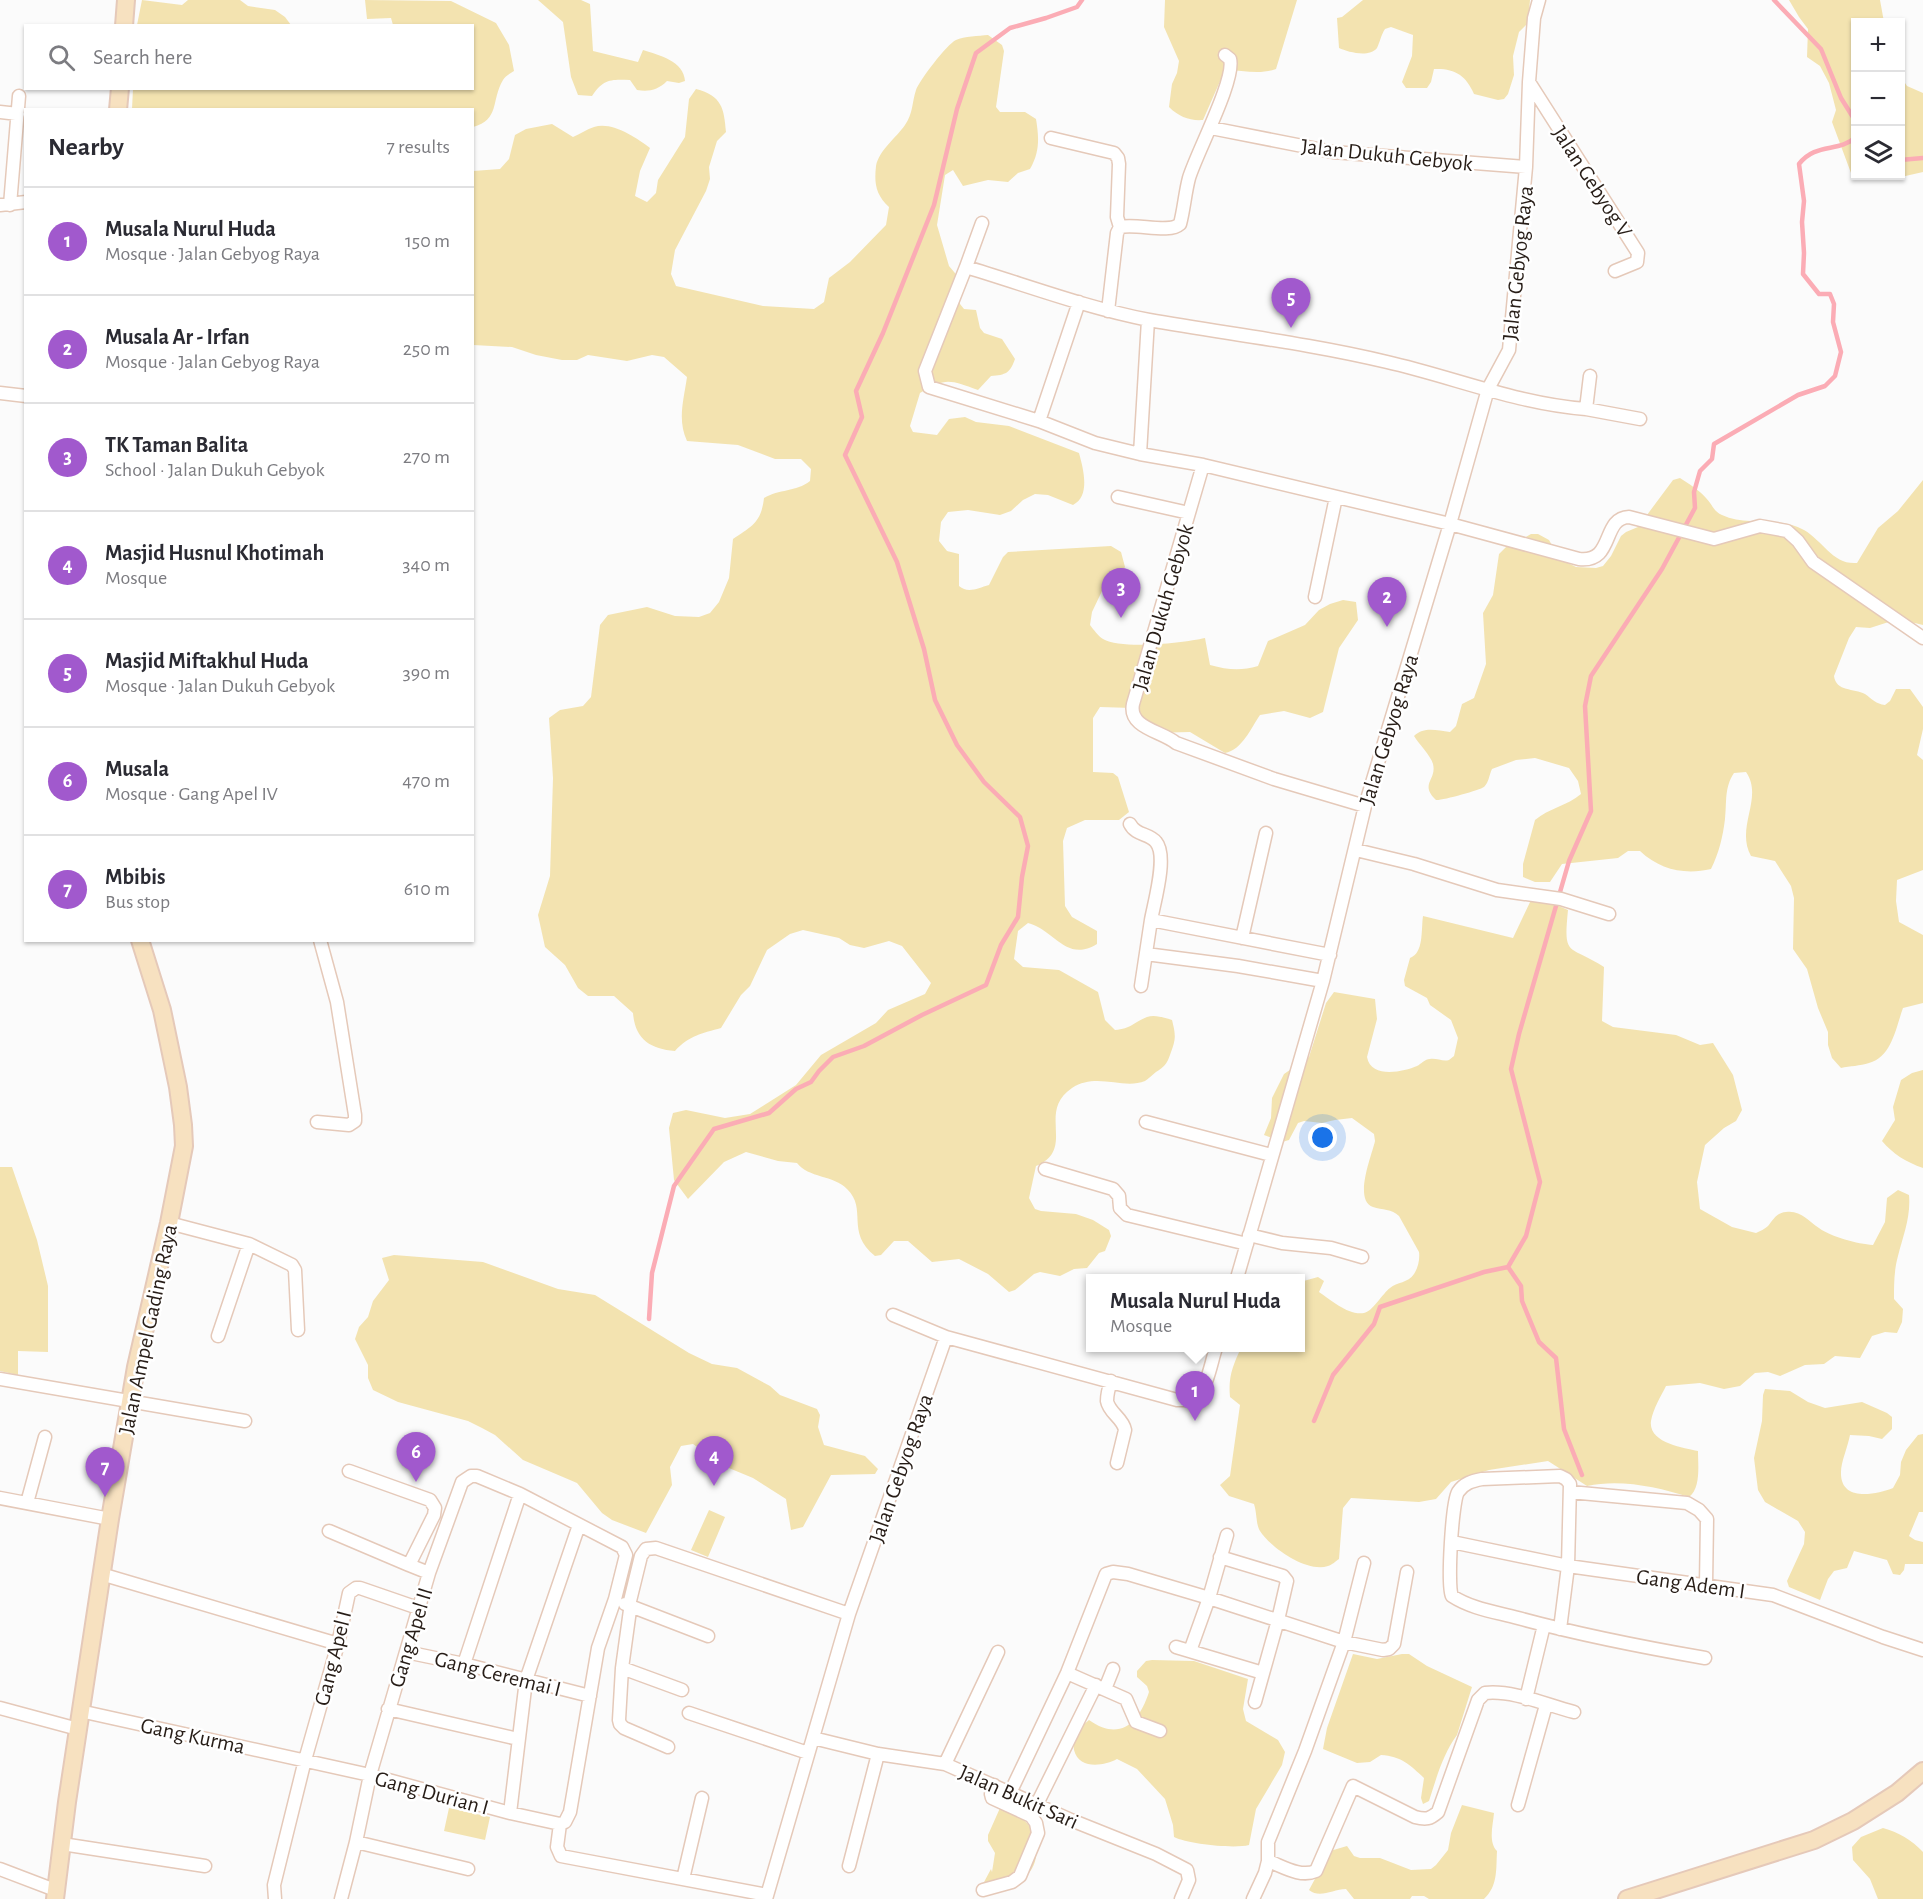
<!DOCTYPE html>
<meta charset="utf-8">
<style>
:root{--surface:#fff;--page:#f2f2f3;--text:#2b2b33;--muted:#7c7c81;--line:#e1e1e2;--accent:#a159cd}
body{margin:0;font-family:"Alegreya Sans",sans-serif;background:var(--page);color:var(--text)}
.controls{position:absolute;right:18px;top:18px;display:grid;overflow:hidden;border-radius:0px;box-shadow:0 2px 4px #0004}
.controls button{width:54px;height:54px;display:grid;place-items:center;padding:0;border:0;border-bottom:2px solid var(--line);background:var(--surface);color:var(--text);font:30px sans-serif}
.you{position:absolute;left:1323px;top:1138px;width:21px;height:21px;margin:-15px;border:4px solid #fff;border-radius:50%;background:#1a73e8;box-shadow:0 0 0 9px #1a73e833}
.badge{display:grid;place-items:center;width:39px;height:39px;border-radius:50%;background:var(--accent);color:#fff;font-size:20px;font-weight:700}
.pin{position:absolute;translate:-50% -50px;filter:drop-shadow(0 2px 3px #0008)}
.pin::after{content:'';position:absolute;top:32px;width:21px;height:18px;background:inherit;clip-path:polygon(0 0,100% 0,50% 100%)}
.popup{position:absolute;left:1086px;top:1274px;width:219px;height:78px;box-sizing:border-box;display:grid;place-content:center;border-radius:0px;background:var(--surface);filter:drop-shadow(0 2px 4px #0005);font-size:20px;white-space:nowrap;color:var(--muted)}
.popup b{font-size:22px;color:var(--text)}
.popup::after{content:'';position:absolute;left:50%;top:100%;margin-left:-12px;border:12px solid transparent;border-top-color:var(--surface)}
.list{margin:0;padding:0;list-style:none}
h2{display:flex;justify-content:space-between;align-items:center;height:78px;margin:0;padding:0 24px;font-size:26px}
h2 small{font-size:20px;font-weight:400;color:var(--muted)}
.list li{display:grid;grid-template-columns:39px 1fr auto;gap:18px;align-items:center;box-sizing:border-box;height:108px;padding:0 24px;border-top:2px solid var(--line)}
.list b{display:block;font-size:22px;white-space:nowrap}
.list p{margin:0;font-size:20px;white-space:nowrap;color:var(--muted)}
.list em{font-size:20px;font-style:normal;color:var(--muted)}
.icon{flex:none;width:33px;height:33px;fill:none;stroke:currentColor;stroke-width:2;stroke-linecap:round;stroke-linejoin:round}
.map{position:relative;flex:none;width:1923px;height:1899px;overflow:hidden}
.search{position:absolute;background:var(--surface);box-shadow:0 2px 4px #0004;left:24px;top:24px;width:450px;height:66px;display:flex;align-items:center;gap:15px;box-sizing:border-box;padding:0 21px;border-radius:0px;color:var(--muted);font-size:22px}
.panel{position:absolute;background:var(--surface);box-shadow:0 2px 4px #0004;left:24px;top:108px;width:450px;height:834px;border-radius:0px}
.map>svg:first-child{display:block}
</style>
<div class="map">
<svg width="1923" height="1899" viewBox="0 0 1923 1899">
<rect width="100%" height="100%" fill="#fbfbfb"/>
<path fill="#f3e3b0" d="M142 0 182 5 188 0H240L248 6 275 10 285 17 291 25H137Z
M365 0 451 1 496 23 509 45 514 71C511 73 505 76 503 80 491 100 500 120 473 127L472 110 132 109 133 89 472 88V26L393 25 391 18 367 19Z
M538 0H581L590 4 593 51 638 62 643 50C659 55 684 61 685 81L679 83 667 81C658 90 649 92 637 90L630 80C611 79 603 79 592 96L578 95 571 77 563 22Z
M1165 0H1297L1276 69C1259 75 1243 70 1225 70L1203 120C1190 121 1179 117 1169 107L1172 84 1177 73 1179 61 1164 27Z
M1363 0H1530L1528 23 1519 32 1513 56 1514 75 1508 94 1504 99 1498 100 1474 94C1466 75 1454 68 1434 69L1431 82 1427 88H1406L1402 82 1412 56 1413 35 1391 27 1385 29C1381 35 1380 42 1377 48 1369 58 1348 52 1339 48L1337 18 1342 17Z
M1789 0H1880L1884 22H1856L1855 175 1851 173 1832 122 1836 110 1829 83 1820 66 1807 57 1808 29 1799 17Z
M988 35 1002 45 1004 51 996 107 1000 112H1025L1036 119C1039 137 1040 152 1030 169L1018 173 1008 182 988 180 963 186 953 170 945 175 937 225 949 266 960 279V304L964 309 976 310 980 328 984 333 1002 339 1015 359C1010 373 1006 375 991 376L978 390C950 380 946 377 920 393L910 426 913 432 937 435 949 419 965 417 976 422 1009 426 1079 453C1083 468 1091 496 1073 505L1048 495 1035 494 1023 500 1011 511 1000 515 968 510 948 512 941 522 939 541 947 551 959 554V586C968 594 978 588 989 585L1003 557 1008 552 1111 546 1121 552 1125 567 1113 583 1102 591 1092 612 1090 625C1094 630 1098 636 1103 639 1122 650 1183 643 1205 638L1210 665C1228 670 1241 671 1258 666L1268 641 1305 625 1319 610 1330 604 1343 600 1356 602 1358 620 1339 648 1323 712 1310 718 1284 711 1260 715C1251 728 1242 750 1225 753L1190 732 1151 733 1132 708 1100 707 1093 718V772L1113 773 1118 777 1129 812 1119 820H1085L1067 828 1063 841 1065 906 1072 917 1097 931V944C1066 963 1055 930 1028 923L1018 931 1014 959 1023 967 1059 970 1098 992 1105 1020 1115 1030C1131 1029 1134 1022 1147 1017 1155 1014 1165 1018 1172 1020 1176 1036 1176 1039 1170 1055 1167 1064 1164 1067 1156 1072 1152 1075 1148 1079 1145 1081 1123 1090 1097 1072 1072 1088 1036 1112 1077 1149 1036 1166L1029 1198 1035 1209 1041 1211 1076 1214 1093 1220 1109 1230 1111 1236 1105 1251 1099 1253 1087 1268 1074 1269 1060 1276 1040 1272 1034 1274 1015 1290 1009 1292 988 1274 959 1259 932 1262 908 1241H894L881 1255 875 1256C845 1232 868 1209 847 1189 834 1175 808 1178 797 1163L778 1161 746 1152 724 1162 688 1199 674 1180 669 1128 673 1113 686 1110 725 1118 750 1114 796 1085 821 1055 876 1023 888 1010 925 994 931 983 902 946 889 941 864 948 850 945 839 938 803 930 790 934 767 950 750 986 741 995 721 1028C703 1033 688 1036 675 1051 650 1049 635 1039 633 1013L614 996H588L578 988 565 965 545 947 538 915 550 876 553 778 549 718 560 710 583 706 591 697 600 625 608 615 647 607 675 616 699 617 710 613 719 602 729 578 733 539C752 526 761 523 764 498 779 489 796 492 810 481L811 469 801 459H775L738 445 687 441C677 420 684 399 687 377L664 357 652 355 627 361 588 355 577 360H562L536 355 512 347 473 345V171L500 169 509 159 515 135 526 129 552 124 573 137C580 134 587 129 594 127 612 121 637 138 650 148L640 171 635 196 647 202 656 193 658 180 685 137 689 99 696 89C722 96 724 108 726 132L717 141 709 167 710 179 706 191 675 250 671 274 676 286 763 306 814 309 824 302 829 278 850 262 886 225 889 207C876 195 874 184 876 166 879 150 896 138 905 125 913 114 912 102 916 90 919 81 947 44 956 40 964 36 979 36 988 35Z
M1901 77 1907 86 1923 93V172L1901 177H1862L1857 176H1900Z
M1680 478C1689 484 1699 490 1706 498 1712 504 1714 512 1722 515 1748 527 1778 515 1804 530 1823 541 1833 565 1857 563L1878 528 1898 511 1923 480V625L1898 619 1870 628 1856 627 1849 638 1834 676C1836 692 1854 688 1865 694 1872 699 1876 704 1885 705L1890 701 1896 689H1910L1923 707V729L1917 755 1923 760V870L1897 880 1896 901 1899 922 1923 935V1003L1903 1008C1896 1027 1892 1057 1869 1063 1860 1066 1850 1066 1841 1068L1832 1058 1828 1045V1032L1818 1008 1807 969 1793 949 1794 898 1791 886 1775 861 1751 856C1735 827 1764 798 1746 772L1734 773C1724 788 1727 802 1725 819 1723 836 1719 853 1711 869 1685 875 1660 870 1640 851H1628L1618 858 1562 864 1550 882H1535L1523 877V864L1535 820C1549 808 1567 806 1581 794L1578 781 1569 768 1535 758 1516 760 1492 769C1489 775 1489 782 1484 787 1480 790 1441 801 1436 800 1419 784 1437 780 1433 764 1431 756 1419 744 1414 736 1425 726 1437 731 1450 732L1456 726 1462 704 1474 698 1486 664 1483 613 1493 595 1499 554 1508 545 1514 544 1531 534H1538L1549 540 1560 559 1576 567 1596 568 1603 566 1611 556 1621 536 1626 532 1638 527 1673 480Z
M1531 900H1545L1568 910C1563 959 1569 944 1604 967L1602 1021 1613 1027 1676 1035 1700 1045 1713 1043 1733 1075 1742 1110 1736 1121 1724 1128 1705 1145 1697 1182 1700 1209 1732 1227 1756 1233C1760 1231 1765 1229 1768 1226 1774 1219 1776 1213 1786 1212 1801 1210 1808 1221 1819 1228 1831 1237 1858 1244 1873 1245L1885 1222 1887 1198 1898 1190 1909 1195C1911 1217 1903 1236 1898 1256 1894 1270 1894 1285 1894 1299L1903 1309 1902 1322 1897 1333 1885 1332 1872 1336 1860 1358 1835 1356 1824 1364 1805 1365 1780 1376 1768 1372 1755 1373 1740 1386 1724 1389 1700 1383 1666 1386C1661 1396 1653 1409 1651 1421 1648 1443 1684 1448 1698 1451 1698 1465 1701 1488 1689 1497 1657 1487 1621 1479 1587 1486L1548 1461 1489 1470 1451 1482 1436 1499 1419 1502 1351 1498 1343 1508 1339 1559C1336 1561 1332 1565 1328 1566 1307 1573 1271 1548 1260 1531 1256 1525 1257 1513 1254 1504L1229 1496 1220 1485 1230 1476 1240 1405 1230 1397C1228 1377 1233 1365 1241 1348H1300V1282L1318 1277 1324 1281 1319 1292C1331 1300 1349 1316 1364 1313 1372 1312 1383 1293 1390 1288 1397 1282 1408 1283 1414 1274 1418 1268 1420 1259 1419 1252L1399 1216C1392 1209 1382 1210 1373 1207 1353 1200 1372 1155 1375 1141L1374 1134 1352 1118 1335 1120 1322 1123 1304 1121 1298 1123 1289 1140 1282 1142 1264 1135 1271 1118 1272 1098 1284 1074 1309 1057 1326 1003 1334 992 1375 999 1377 1019 1367 1057C1371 1079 1403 1072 1417 1066 1421 1064 1425 1059 1430 1059 1437 1058 1443 1062 1449 1060L1454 1056 1458 1038 1451 1020 1430 1005 1427 998 1405 986 1404 980 1410 958C1424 953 1421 930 1423 916L1513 938Z
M1923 1070V1168C1906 1162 1893 1154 1882 1141L1895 1120 1893 1107 1901 1080 1912 1073Z
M0 1167H12L37 1240 48 1286V1352L18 1351V1375L0 1371Z
M394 1255 483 1262 558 1289 595 1295 689 1353 712 1364 737 1368 770 1386 780 1395 817 1409 820 1415 818 1427 824 1445 865 1456 878 1469 875 1474 831 1475 803 1527 791 1530 786 1499 753 1478 724 1466 693 1444 681 1446 670 1467 672 1485 646 1533 612 1520 602 1513 577 1483 523 1460 495 1435 482 1428 468 1421 398 1402 373 1390 368 1378V1365L355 1339 359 1327 368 1317 373 1301 389 1280 382 1258Z
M1765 1389 1790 1391 1808 1402 1825 1408 1862 1402 1887 1413 1892 1417V1429L1882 1439 1869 1436 1850 1435C1848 1446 1841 1462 1841 1472 1840 1502 1875 1495 1893 1488L1900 1475 1901 1462 1906 1450 1918 1435 1923 1434V1512H1919L1909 1536 1915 1540 1923 1542V1564H1905L1904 1570 1900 1575 1893 1574 1887 1560 1854 1551 1847 1568 1834 1571 1828 1579 1820 1600 1789 1587 1787 1581 1804 1544 1805 1532 1798 1521 1765 1502 1758 1490 1754 1458 1762 1421 1763 1395Z
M709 1510 725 1517 708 1557 691 1550Z
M1353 1654 1377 1659 1402 1654H1409L1427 1666 1472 1687 1457 1735C1443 1754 1436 1779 1429 1801L1423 1804 1421 1798 1424 1778C1410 1765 1401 1756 1381 1755L1370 1762 1357 1763 1323 1749 1327 1728Z
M1152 1660 1194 1661 1248 1679 1243 1709 1246 1721 1278 1740 1285 1752 1282 1765 1256 1809 1249 1845C1234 1849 1188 1844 1174 1837L1173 1825 1165 1799 1137 1769 1117 1759C1104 1766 1079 1770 1074 1750 1073 1745 1075 1737 1076 1731L1089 1720C1120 1742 1139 1723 1149 1692L1147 1686 1137 1677V1671L1146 1661Z
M1462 1805 1494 1813C1493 1825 1488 1842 1497 1851 1496 1870 1498 1886 1484 1899H1429L1424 1896H1412L1410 1899H1354L1346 1889C1333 1889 1320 1899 1309 1890L1330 1851 1347 1846 1354 1856 1360 1858H1380L1411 1870 1431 1869 1436 1865 1448 1850 1451 1833Z
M449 1808 490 1817 485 1840 444 1831Z
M1000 1808C1008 1811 1019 1814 1025 1821 1039 1834 1042 1865 1024 1877L984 1887 983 1884 991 1869 992 1872 995 1853 988 1841V1835Z
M1883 1828C1898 1832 1912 1840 1923 1852V1899H1878L1870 1879 1853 1860 1852 1847 1861 1837Z"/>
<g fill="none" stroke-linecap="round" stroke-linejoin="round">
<path stroke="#fbacb5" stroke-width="4.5" d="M1774 0 1821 49 1841 98 1856 122
M1900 160 1923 158
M1508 1267 1521 1286 1522 1301 1539 1342 1556 1358 1564 1429 1582 1475
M649 1319 652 1273 674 1186 714 1129 769 1113 796 1089 811 1082 819 1071 833 1057 864 1046 922 1015 986 985 1001 945 1018 917 1022 877 1028 846 1020 817 984 782 957 745 935 700 924 649 897 562 845 455 862 417 856 391 883 333 934 205 957 109 976 53 1010 28 1046 18 1077 7 1082 0
M1314 1421 1333 1375 1374 1324 1380 1307 1484 1272 1508 1267 1526 1236 1540 1182 1511 1069 1519 1034 1569 861 1591 811 1585 706 1591 676 1662 569 1695 508 1694 492 1700 471 1712 459 1714 444 1798 395 1825 386 1835 376 1841 352 1833 322 1834 304 1830 294H1819L1803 274 1804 253 1802 222 1804 201 1799 164C1816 142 1839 153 1856 137"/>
<defs>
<path id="street" d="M1529 82 1638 253 1637 262 1615 271
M0 112 18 114
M1211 128 1333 152 1526 167
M1051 138 1114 153 1118 158 1119 164 1117 217 1120 227
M0 205 26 202
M10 205 19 96
M966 267 982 223
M1108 311 1117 233 1120 227C1137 223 1169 234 1180 224 1184 209 1185 193 1189 178 1196 154 1236 79 1230 59L1225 55
M1590 376 1586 409C1518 404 1453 377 1387 362 1308 343 1228 334 1149 320 1087 308 1026 285 966 267L925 371 929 387 1039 421 1095 443 1140 454 1203 465 1450 524 1579 559C1615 563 1601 518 1629 517L1714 539 1760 526 1787 531 1798 541 1813 562 1923 638
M0 393 26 396
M1586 409 1640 419
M1039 421 1079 302
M1140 454 1148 320
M1203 465 1133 704C1128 728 1162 731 1176 743L1274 779 1365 806
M1118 497 1189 513
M1315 597 1336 497
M1130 824C1136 836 1149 833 1156 842 1168 856 1154 903 1151 920L1330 955
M1356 850 1414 864 1497 890 1561 899 1609 914
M1242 938 1266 833
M1146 954 1238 966 1323 981
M1141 986 1151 920
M317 1122 349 1125 355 1121V1115L337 1002 320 940
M1146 1122 1271 1155
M1045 1169 1113 1189 1119 1196 1120 1208 1127 1215 1247 1244
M169 1223 249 1244 292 1265 295 1270 298 1330
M1249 1235 1282 1243 1331 1248 1362 1257
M1237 1278 1323 981 1365 806 1450 524 1488 389 1509 350 1526 167 1529 82 1534 18 1539 0
M893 1315 946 1337
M218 1336 249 1244
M0 1379 245 1421
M1111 1381C1109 1387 1107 1394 1107 1401 1109 1413 1123 1418 1125 1430L1117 1463
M1570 1492 1687 1503 1699 1510 1707 1519 1706 1585
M0 1498 110 1519
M27 1503 45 1437
M329 1531 409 1565
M1452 1542 1568 1566 1773 1595 1883 1637 1923 1650
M1220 1557 1283 1576 1287 1581 1278 1620 1255 1702
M429 1573 462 1482 471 1476H477L520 1494 622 1547 626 1555 615 1599 598 1648 570 1812 565 1822 560 1824
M101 1574 338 1644
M625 1604 708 1636
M1560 1629 1568 1566 1570 1484 1566 1479 1560 1476 1482 1479C1472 1481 1464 1483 1458 1492 1452 1502 1447 1586 1452 1596 1472 1609 1496 1612 1518 1618 1580 1635 1642 1647 1705 1658
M1176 1647 1263 1673
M1190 1651 1209 1598 1227 1535
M406 1652 464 1664 590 1696
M464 1664 520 1494
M622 1668 682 1690
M1067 1673 1126 1699 1136 1722 1160 1731
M1105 1689 1113 1669
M1526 1699 1544 1625
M0 1708 78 1729
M388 1709 518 1739
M80 1711 370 1775 510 1813 560 1824
M689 1713 808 1753
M813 1738 878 1754 945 1764 1071 1820 1156 1854 1187 1870 1189 1880 1181 1899
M668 1747 624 1728 620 1724 619 1720 622 1668 630 1610 629 1605 641 1556 646 1549 656 1548 849 1614
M945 1764 998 1652
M994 1785 991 1794 992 1798 1031 1816
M1010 1793 1067 1673 1106 1574 1113 1572 1128 1574 1209 1598 1344 1642 1383 1650 1389 1649 1394 1644 1407 1572
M1518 1805 1546 1705
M510 1813 526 1680 579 1525
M560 1824 557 1847 561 1856 767 1895
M356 1842 468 1869
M62 1844 205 1866
M1268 1861C1282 1866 1300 1878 1316 1871L1353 1786 1415 1817C1426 1820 1430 1819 1438 1812L1478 1700 1485 1693C1514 1690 1546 1705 1574 1712
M849 1866 878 1754
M0 1869 55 1890
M683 1879 702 1798
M983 1890 1012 1882 1020 1876 1038 1833 1036 1823 1031 1816 1096 1685
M275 1899 274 1885 305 1760 338 1644 349 1593 356 1588H360L418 1608
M341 1899 356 1842 370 1775 429 1573 409 1565 434 1515 435 1508 430 1500 349 1471
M766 1899 849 1614 946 1337 1177 1400C1184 1400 1191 1401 1196 1396 1208 1387 1211 1362 1216 1348
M1253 1899 1265 1873 1268 1861V1842L1305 1751 1344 1642 1364 1563"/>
<path id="secondary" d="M124 26 126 0
M118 110 120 88
M55 1899 67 1802 110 1519 136 1367 169 1223 184 1146 183 1125 178 1087 162 1010 140 940
M1627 1899 1814 1840 1853 1821 1897 1793 1923 1771"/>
</defs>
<use href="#street" stroke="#e5c9b9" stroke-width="15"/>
<use href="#secondary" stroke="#e5c9b9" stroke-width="20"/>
<use href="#street" stroke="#fff" stroke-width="12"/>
<use href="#secondary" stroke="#f7e1c0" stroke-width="16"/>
</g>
<g text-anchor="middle" stroke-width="5" stroke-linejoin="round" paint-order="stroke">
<g font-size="22" fill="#271d17" stroke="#fff">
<text transform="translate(1387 154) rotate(6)" y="8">Jalan Dukuh Gebyok</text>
<text transform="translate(1593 181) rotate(57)" y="8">Jalan Gebyog V</text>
<text transform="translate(1517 263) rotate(-84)" y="8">Jalan Gebyog Raya</text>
<text transform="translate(1162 607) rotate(-74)" y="8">Jalan Dukuh Gebyok</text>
<text transform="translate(1388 729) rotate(-73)" y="8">Jalan Gebyog Raya</text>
<text transform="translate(147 1329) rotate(-78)" y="8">Jalan Ampel Gading Raya</text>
<text transform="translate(900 1468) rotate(-71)" y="8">Jalan Gebyog Raya</text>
<text transform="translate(1691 1583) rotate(8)" y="8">Gang Adem I</text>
<text transform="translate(410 1637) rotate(-73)" y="8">Gang Apel II</text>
<text transform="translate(332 1658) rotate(-76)" y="8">Gang Apel I</text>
<text transform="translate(498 1673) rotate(14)" y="8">Gang Ceremai I</text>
<text transform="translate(193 1735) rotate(12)" y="8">Gang Kurma</text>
<text transform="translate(432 1792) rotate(15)" y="8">Gang Durian I</text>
<text transform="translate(1019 1796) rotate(24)" y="8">Jalan Bukit Sari</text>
</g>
</g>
</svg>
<div class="controls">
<button>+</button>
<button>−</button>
<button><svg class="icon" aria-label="layers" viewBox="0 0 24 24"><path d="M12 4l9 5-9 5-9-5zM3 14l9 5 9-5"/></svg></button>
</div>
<div class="you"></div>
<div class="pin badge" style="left:1195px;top:1421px">1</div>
<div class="popup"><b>Musala Nurul Huda</b>Mosque</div>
<div class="pin badge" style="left:1387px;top:627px">2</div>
<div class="pin badge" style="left:1121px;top:618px">3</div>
<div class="pin badge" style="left:714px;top:1486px">4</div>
<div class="pin badge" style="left:1291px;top:328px">5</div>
<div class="pin badge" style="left:416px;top:1482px">6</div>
<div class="pin badge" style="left:105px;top:1497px">7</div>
<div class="search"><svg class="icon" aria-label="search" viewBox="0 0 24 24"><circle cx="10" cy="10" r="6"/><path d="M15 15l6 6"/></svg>Search here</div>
<section class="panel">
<h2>Nearby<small>7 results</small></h2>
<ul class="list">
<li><span class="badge">1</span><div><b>Musala Nurul Huda</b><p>Mosque · Jalan Gebyog Raya</p></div><em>150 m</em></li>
<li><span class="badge">2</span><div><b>Musala Ar - Irfan</b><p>Mosque · Jalan Gebyog Raya</p></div><em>250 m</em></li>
<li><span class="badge">3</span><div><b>TK Taman Balita</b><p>School · Jalan Dukuh Gebyok</p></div><em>270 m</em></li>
<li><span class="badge">4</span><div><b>Masjid Husnul Khotimah</b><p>Mosque</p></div><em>340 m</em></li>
<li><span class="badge">5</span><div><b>Masjid Miftakhul Huda</b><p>Mosque · Jalan Dukuh Gebyok</p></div><em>390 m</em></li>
<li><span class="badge">6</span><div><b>Musala</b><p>Mosque · Gang Apel IV</p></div><em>470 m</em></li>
<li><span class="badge">7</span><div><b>Mbibis</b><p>Bus stop</p></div><em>610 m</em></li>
</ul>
</section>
</div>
